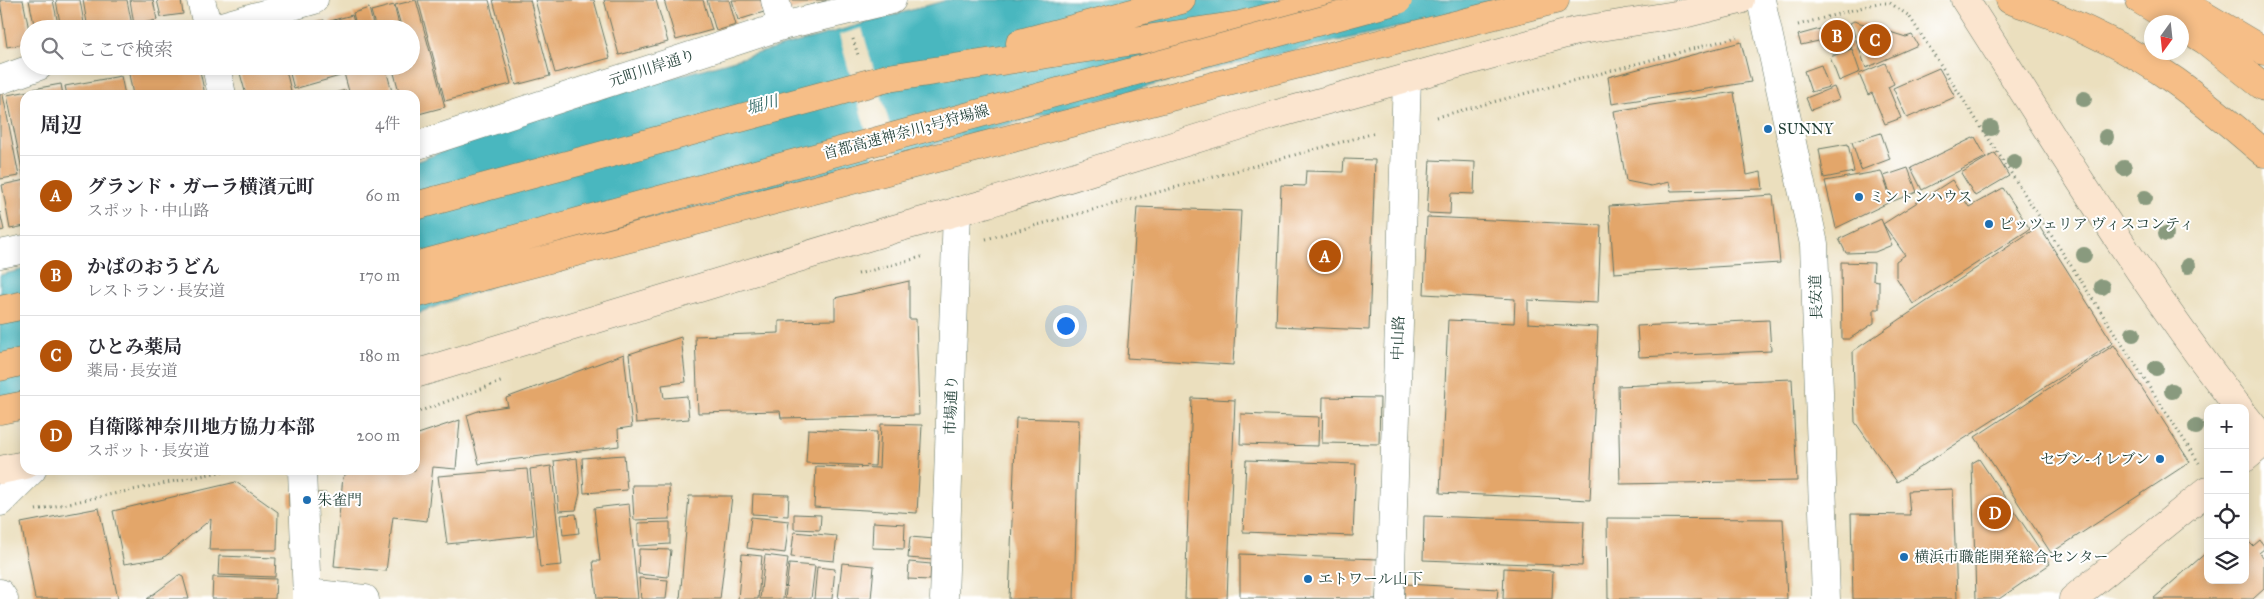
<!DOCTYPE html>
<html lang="ja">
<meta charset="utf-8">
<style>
:root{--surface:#fff;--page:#f2f2f3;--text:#2b2b33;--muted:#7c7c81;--line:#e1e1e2;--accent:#b45309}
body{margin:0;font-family:"IM FELL Great Primer","Noto Serif JP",serif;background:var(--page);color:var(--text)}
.controls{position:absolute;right:15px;bottom:15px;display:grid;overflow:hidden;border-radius:10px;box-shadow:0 2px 12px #0003}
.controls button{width:45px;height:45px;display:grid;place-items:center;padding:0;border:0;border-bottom:1px solid var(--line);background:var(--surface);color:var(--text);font:25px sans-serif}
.compass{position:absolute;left:2144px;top:15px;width:45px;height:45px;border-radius:50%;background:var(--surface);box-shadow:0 2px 12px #0003;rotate:195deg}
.you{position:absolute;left:1065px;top:325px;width:18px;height:18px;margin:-12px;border:4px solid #fff;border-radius:50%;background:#1a73e8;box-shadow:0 0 0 8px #1a73e833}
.badge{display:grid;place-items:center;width:32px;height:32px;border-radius:50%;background:var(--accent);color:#fff;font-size:16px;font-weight:700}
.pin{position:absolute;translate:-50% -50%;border:2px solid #fff;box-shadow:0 1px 5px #0006}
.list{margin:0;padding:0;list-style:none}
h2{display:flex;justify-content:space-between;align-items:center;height:65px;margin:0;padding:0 20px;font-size:21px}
h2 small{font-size:16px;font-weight:400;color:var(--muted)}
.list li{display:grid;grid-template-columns:32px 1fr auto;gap:15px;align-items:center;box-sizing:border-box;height:80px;padding:0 20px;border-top:1px solid var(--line)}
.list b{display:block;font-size:19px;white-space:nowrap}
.list p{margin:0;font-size:16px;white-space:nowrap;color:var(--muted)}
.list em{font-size:16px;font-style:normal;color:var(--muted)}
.icon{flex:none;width:28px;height:28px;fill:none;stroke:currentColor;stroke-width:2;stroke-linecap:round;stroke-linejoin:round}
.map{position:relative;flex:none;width:2264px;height:599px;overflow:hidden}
.search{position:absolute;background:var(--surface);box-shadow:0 2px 12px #0003;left:20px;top:20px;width:400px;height:55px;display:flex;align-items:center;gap:12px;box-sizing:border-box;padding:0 18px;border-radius:28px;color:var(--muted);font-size:19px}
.panel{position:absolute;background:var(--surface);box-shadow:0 2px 12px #0003;left:20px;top:90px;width:400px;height:385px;border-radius:15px}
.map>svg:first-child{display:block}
</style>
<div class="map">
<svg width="2264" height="599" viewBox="0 0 2264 599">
<rect width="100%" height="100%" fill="#fff"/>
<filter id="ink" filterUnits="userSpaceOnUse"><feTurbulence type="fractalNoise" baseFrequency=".02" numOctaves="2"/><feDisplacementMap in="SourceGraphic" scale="10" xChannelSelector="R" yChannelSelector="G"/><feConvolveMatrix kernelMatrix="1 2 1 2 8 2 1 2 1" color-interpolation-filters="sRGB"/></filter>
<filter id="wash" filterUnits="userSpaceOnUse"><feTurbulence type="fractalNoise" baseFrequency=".0096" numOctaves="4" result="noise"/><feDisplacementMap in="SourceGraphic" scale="20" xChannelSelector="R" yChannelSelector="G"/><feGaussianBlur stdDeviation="1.12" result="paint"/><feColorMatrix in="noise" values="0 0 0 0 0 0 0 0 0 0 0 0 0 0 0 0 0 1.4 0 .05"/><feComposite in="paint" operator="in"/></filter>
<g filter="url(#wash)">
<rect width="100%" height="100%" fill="#ebdfbe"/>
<path fill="#48b7bf" stroke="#347a7a" d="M947 0H1501L1405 26 1224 66 744 196 415 314V162L540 115Z
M25 269V410L0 415V275Z"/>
<path fill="#ebdfbe" d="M862 28 899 157 875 163 839 35Z"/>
<g id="blocks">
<path fill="#e3a66b" d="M0 0H23L29 30V43L7 47Z
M29 0H53L59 29H35Z
M56 0H80L85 29H61Z
M83 0H127L132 25 108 29H88Z
M130 0H153L157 20 134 25Z
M157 0H181L183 14 161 17Z
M416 0 445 107 415 115V95H400L392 66H411V29H402L395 5Z
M418 0H489L511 84 445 101Z
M493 0H530L550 76 516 85Z
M535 0H594L610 58 555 73Z
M604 0H656L668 42 619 55Z
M664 0H703L712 30 676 40Z
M707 0H729L736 25 716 31Z
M732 0H761L764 12 738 20Z
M786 0H826V1L789 11Z
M394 5 400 29H376L371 11Z
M369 8 374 29H357L353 13Z
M352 15 356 29H332L330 21Z
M324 20 327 29H293V28Z
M1854 21 1906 37 1912 35 1918 45 1866 68 1850 23Z
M1843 23 1852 48 1833 54 1824 30Z
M1820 29 1823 40 1801 45 1798 35Z
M1741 42 1751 82 1612 104 1608 77Z
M1852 49 1860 72 1839 81 1830 57Z
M1885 63 1894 84 1888 87 1901 118 1885 124 1872 93 1868 95 1859 74Z
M1821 65 1829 87 1811 92 1804 71Z
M142 66H199L205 95H133L128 69Z
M238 66H285L292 95H246Z
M288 66H337L340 76 294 89Z
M342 66H385L393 95H350Z
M1939 68 1955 97 1907 118 1893 88Z
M121 76 125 95H67L65 86Z
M61 84 63 95H34L33 89Z
M1834 87 1839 99 1811 110 1806 98Z
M2 90 19 176 0 179V91Z
M346 90 347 95H330V94Z
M29 91 30 95H25L24 180 7 95Z
M1734 92 1747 175 1761 172 1763 189 1671 191 1669 182 1651 186 1626 181 1614 111Z
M1881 133 1890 159 1861 170 1852 142Z
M1975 137 1986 157 1922 190 1911 168Z
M1848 144 1854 172 1824 178 1819 149Z
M1995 153 2009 176 1975 196 1961 173Z
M1344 159 1375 160 1369 330 1276 326 1281 185 1305 186 1306 171 1343 172Z
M1430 160 1475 162 1474 194 1451 193 1450 214 1427 213Z
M1908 168 1917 192 1893 201 1884 176Z
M1881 171 1892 201 1836 228 1825 181Z
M25 180V226L10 229 2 185Z
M1952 180 1969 207 2003 188 2030 229 1913 304 1896 277V261L1905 255 1883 224Z
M1773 195 1780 263 1614 273 1609 206Z
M1137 207 1241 211 1233 365 1127 358Z
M0 212 4 230 0 231Z
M1427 217 1601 225 1598 303 1528 300V323L1598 327 1590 500 1440 493 1448 320 1514 323 1515 299 1424 294Z
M1881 219 1892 245 1875 252 1846 253 1839 239Z
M2039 226 2113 343 1897 482 1855 422 1853 351Z
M1841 262 1874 263 1873 280 1879 281V309H1874V323L1849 339H1842Z
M909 281V319H916L919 415 781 418 780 411 698 413 695 336 779 333V321L835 320V298Z
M1769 320 1771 351 1639 357 1637 326Z
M681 337 686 382 662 385 664 398 687 396 689 419 636 423 629 354Z
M2114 345 2190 462 2051 553 1975 437Z
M624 354 632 427 618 429 619 446 479 464 467 415 481 410 508 406 506 398Z
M1792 379 1797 481 1620 484 1618 386Z
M1323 397 1380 398 1379 444 1322 443Z
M1192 398 1235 400 1227 599H1185Z
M1241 414 1319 417 1318 446 1240 444Z
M1016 418 1079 420 1074 599H1009Z
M460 420 456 469 433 467 427 521 393 517 386 571 334 566 343 477 351 470H415V435Z
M881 424 922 425 917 513 814 507 816 466 879 468Z
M808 429 877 432 875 466 806 463Z
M624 455 627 490 584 493 582 458Z
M577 458 580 493 576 510 559 511 554 461Z
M1979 459 2050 564 1999 599H1976L1972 463Z
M1246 460 1356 464 1353 536 1243 532Z
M551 466 562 565 540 567 530 469Z
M527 469 534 535 447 544 438 476Z
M236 482 278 512 277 550H209L211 519 163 558 124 564 113 511Z
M632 485H669L670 519 634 520Z
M1953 489 1957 599H1853L1851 514 1910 515 1908 491Z
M289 493H326V506H289Z
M753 494 789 495 788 516 752 514Z
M689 496H732L720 599H680Z
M629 504 638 599 597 598 593 561H600L594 508Z
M99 508 118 599H35L21 523Z
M576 514 579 533 563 535 561 515Z
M794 514 821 515 820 530 794 529Z
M1424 516 1584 521 1582 566 1423 560Z
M751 517 789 521 785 553 747 548Z
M1607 518 1783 519 1787 599H1608Z
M670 522V544L638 546V523Z
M873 522 905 524 904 549 872 548Z
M794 532 837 536 834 561 791 557Z
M910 537 935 539 933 560 908 558Z
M2245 538 2253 546 2260 540 2264 546V549L2259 553 2264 559V589L2253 599H2153L2208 551V580H2245Z
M639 549 671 550 668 577 638 574Z
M742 554 762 556 758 599H738Z
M1240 554 1378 559 1376 599 1240 598Z
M765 555 788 558 783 599H760Z
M219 556 276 558 275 577 218 575Z
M909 562 931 564 930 580 908 579Z
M842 563 874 566 871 599H838Z
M789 564 815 566 811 599H785Z
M817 567 835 569 832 599H814Z
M1504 568 1553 571 1552 599H1503Z
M179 575 183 577 189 599H147Z
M213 577 276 579 275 599H212Z
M639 578 668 580 666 599H641Z
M1405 584 1498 589 1497 599H1404Z"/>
</g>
</g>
<g filter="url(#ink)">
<use href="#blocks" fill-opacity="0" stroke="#667664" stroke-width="1"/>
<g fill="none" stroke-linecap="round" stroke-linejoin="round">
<defs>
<path id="street" d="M201 0 208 29
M775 0 782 26
M1761 0 1814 244 1826 599
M211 29 314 0
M216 66 222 95
M0 80 39 66
M415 146 782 26 892 0
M0 254 25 249
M302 470 307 599
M0 502 32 470
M0 593 4 599
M307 593 365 599
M944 599 957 211
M1390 599 1407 78"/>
<path id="secondary" d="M1965 0C2053 137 2138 279 2239 408
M415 374 894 229 988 203 1270 116 1576 31 1688 13 1740 0
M2245 416 2264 440
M2245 458 2264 442
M0 470 25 465
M2073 599 2208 490"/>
<path id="highway" d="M2010 0C2068 19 2125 46 2175 81 2206 103 2235 128 2264 153
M2140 0 2176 22
M2178 0 2264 51
M2182 26 2206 41 2264 87
M1020 43 1181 0
M1255 75 1555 0
M888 78 1240 25 1339 0
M0 310 25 305
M0 367 25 361
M0 410 25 405"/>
</defs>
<use href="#street" stroke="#667664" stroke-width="29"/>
<use href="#secondary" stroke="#667664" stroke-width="29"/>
<use href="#highway" stroke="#667664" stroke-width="29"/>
<path stroke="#667664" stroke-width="3" stroke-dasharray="1 4" stroke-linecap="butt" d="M1798 25 1878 3H1890L1909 16 2199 463
M853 39 858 55
M1437 117 1737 37
M986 239 1375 133
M858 274 925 256
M415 413 503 381
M36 510 229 470"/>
<use href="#street" stroke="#fff" stroke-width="28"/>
<use href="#secondary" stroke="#fbe5cf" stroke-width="28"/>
<use href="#highway" stroke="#f6be87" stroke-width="28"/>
<defs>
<path id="highway-bridge" d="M415 206 888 78
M415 266 1398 0
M415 294 1255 75"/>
</defs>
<use href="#highway-bridge" stroke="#667664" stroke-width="29" stroke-linecap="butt"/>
<use href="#highway-bridge" stroke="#f6be87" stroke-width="28"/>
</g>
<g fill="#899a7e">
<circle cx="2084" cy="99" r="8"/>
<circle cx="1991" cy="128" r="8"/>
<circle cx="2106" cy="137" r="8"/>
<circle cx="2014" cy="162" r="8"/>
<circle cx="2124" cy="168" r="8"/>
<circle cx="2145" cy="198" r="8"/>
<circle cx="2166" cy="234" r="8"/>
<circle cx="2084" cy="255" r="8"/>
<circle cx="2188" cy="266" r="8"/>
<circle cx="2102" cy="287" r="8"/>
<circle cx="2133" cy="334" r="8"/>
<circle cx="2156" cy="368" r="8"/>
<circle cx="2172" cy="391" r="8"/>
<circle cx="2196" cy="427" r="8"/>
</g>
</g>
<g fill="#1f6fb2" stroke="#fff" stroke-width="2">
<circle cx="1768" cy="129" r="5"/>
<circle cx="1859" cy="197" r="5"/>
<circle cx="1989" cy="224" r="5"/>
<circle cx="2160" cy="459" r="5"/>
<circle cx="307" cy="500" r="5"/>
<circle cx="1904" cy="557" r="5"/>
<circle cx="1308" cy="579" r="5"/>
</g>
<g text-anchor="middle" stroke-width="4" stroke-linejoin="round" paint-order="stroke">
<g font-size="15" fill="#1f3d34" stroke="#fff">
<text transform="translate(652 68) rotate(-18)" y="5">元町川岸通り</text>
<text transform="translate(906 132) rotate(-15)" y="5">首都高速神奈川3号狩場線</text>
<text transform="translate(1816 297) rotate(-92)" y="5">長安道</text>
<text transform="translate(1398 338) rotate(-88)" y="5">中山路</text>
<text transform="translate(951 405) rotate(-88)" y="5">市場通り</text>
</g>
<g font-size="15" fill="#1f3d34" stroke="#fff" text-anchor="start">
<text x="1778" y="134">SUNNY</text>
<text x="1869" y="202">ミントンハウス</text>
<text x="1999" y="229">ピッツェリア ヴィスコンティ</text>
<text x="2150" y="464" text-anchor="end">セブン-イレブン</text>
<text x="317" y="505">朱雀門</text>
<text x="1914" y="562">横浜市職能開発総合センター</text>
<text x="1318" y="584">エトワール山下</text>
</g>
<g font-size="16" font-style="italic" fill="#2b625e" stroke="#fff">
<text transform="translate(762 104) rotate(-15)" y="6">堀川</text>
</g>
</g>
</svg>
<div class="controls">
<button>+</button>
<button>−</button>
<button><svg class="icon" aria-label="locate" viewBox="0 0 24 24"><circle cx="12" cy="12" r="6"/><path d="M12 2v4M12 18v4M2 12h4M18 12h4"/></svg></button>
<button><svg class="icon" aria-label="layers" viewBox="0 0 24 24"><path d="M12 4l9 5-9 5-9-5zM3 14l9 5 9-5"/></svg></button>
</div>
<svg class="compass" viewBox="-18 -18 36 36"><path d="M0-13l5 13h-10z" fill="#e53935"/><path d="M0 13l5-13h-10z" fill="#7c7c81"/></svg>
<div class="you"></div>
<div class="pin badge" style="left:1325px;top:256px">A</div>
<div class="pin badge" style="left:1837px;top:36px">B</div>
<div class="pin badge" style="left:1875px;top:40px">C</div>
<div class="pin badge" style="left:1995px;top:513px">D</div>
<div class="search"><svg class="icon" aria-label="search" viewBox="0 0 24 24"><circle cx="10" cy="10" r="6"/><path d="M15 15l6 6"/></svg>ここで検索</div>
<section class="panel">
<h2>周辺<small>4件</small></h2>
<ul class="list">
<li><span class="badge">A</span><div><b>グランド・ガーラ横濱元町</b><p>スポット · 中山路</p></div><em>60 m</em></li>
<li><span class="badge">B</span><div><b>かばのおうどん</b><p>レストラン · 長安道</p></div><em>170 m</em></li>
<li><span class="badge">C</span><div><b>ひとみ薬局</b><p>薬局 · 長安道</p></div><em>180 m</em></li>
<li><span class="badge">D</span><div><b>自衛隊神奈川地方協力本部</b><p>スポット · 長安道</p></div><em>200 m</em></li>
</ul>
</section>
</div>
